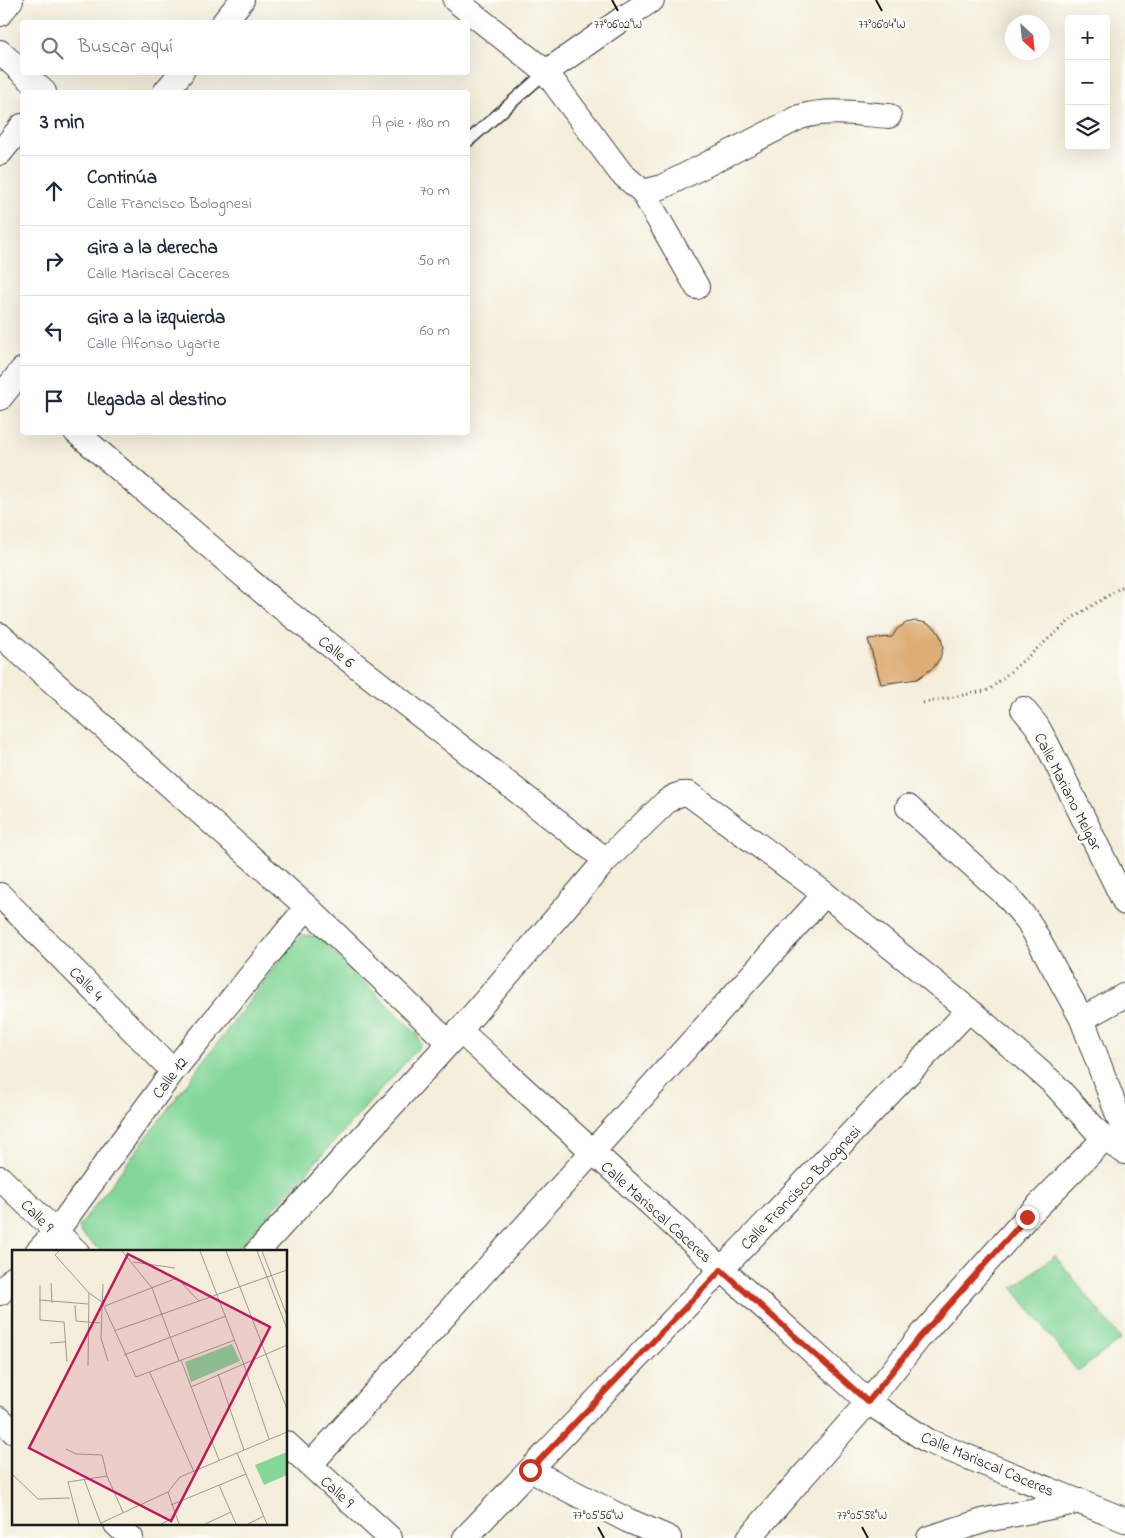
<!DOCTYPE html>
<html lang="es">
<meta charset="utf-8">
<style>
:root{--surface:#fff;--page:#f2f2f3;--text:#1f2937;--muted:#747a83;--line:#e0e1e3}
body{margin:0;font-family:"Indie Flower",sans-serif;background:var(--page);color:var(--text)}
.controls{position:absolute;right:15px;top:15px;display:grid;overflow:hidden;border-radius:5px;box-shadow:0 5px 20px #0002}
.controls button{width:45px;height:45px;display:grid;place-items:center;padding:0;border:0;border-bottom:1px solid var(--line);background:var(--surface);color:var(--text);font:25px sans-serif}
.compass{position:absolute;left:1005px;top:15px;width:45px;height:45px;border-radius:50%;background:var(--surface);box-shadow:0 5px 20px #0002;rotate:153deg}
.stop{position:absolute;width:15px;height:15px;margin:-11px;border:4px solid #c8321e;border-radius:50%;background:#fff}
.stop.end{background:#c8321e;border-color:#fff;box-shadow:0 1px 5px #0008}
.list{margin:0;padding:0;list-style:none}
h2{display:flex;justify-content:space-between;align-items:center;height:65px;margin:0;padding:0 20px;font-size:21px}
h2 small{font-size:16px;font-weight:400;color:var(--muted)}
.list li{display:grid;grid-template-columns:32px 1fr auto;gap:15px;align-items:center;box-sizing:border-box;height:70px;padding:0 20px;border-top:1px solid var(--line)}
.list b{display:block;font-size:19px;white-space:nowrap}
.list p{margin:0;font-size:16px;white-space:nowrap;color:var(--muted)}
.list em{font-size:16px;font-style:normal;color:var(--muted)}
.icon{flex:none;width:28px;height:28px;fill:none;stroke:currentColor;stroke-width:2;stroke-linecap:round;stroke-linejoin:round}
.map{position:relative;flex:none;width:1125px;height:1538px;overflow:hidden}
.search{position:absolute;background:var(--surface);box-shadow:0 5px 20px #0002;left:20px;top:20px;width:450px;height:55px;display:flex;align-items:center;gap:12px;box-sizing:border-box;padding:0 18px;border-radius:5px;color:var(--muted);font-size:19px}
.panel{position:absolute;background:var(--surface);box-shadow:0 5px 20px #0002;left:20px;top:90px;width:450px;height:345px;border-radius:5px}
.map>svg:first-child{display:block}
</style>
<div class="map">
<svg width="1125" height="1538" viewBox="0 0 1125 1538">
<rect width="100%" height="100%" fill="#fdfcf7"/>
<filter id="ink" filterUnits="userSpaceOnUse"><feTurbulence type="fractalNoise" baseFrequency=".02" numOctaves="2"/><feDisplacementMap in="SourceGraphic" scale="10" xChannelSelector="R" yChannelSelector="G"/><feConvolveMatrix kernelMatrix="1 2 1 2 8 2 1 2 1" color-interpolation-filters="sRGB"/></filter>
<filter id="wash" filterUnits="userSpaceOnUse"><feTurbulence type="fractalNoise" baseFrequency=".0096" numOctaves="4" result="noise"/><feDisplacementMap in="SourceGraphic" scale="20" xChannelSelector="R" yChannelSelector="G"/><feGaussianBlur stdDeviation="1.12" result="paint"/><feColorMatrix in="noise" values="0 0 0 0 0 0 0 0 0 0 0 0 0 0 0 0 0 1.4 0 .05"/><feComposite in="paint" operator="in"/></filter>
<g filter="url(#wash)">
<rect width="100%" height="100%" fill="#f4eedb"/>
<path fill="#84d799" stroke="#507a5a" d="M303 935 318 936 417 1034 421 1045 235 1252H102L81 1234 79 1227 291 945Z
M1055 1255 1121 1339 1078 1372 1013 1288Z"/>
<g id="blocks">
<path fill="#ddad75" d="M916 621 926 623 935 628 941 637 943 648 940 658 934 667 917 679 881 684 868 639 892 637 897 629 906 623Z"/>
</g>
</g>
<g filter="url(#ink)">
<use href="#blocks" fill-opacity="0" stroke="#3c3c39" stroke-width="1"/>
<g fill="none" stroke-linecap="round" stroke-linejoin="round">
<defs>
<path id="service" d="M468 141 546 72"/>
<path id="minor" d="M455 0 546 72 621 173 643 192 662 187 800 117C829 108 860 114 889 116
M0 14 11 0
M224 22 242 0
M0 52 44 92
M546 72 625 17 652 0
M165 92 182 72
M0 153 22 126
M643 192 697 287
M0 398 22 370
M76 432 277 604 606 860
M0 635 307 907 449 1043
M1023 709 1037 726 1048 746 1125 903
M908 807 1006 895 1028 921 1082 1019 1125 1134
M0 895 173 1071
M1082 1019 1125 995
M459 1030 868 1402 928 1441 1125 1520
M0 1178 77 1252
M37 1252 56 1232 173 1071 307 907
M257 1252 449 1043 606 860 666 802C674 796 679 793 689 794L825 894 969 1010 1054 1084 1104 1139 1125 1152
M0 1293 14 1278
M0 1419 14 1432
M286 1443 390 1538
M310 1465 825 894
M530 1470 627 1520 669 1538
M116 1524 131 1538
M465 1538 969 1010
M749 1538 868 1402 919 1338 1027 1217 1104 1139
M929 1538 986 1520 1081 1501"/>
</defs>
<use href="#service" stroke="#3c3c39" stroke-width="14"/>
<use href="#minor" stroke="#3c3c39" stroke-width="26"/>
<path stroke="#3c3c39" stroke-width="3" stroke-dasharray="1 4" stroke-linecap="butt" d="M923 703 989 690 1074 617 1125 585"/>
<use href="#service" stroke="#fff" stroke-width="11"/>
<use href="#minor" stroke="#fff" stroke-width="24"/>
</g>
</g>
<g fill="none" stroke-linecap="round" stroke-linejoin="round" filter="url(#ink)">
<path stroke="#c8321e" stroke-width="6" d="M530 1470 721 1270 868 1402 919 1338 1027 1217"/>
</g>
<path fill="none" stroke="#1c1c1c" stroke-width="2" d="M612 0 618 11M876 0 882 11M598 1527 604 1538M862 1527 868 1538"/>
<g text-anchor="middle" stroke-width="5" stroke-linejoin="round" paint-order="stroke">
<g font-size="16" fill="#1c1c1c" stroke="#fdfcf7">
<text transform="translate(337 651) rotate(38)" y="6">Calle 6</text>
<text transform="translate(1069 791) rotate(63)" y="6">Calle Mariano Melgar</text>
<text transform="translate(87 983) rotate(45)" y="6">Calle 4</text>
<text transform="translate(169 1077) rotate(-53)" y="6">Calle 12</text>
<text transform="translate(800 1187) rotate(-46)" y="6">Calle Francisco Bolognesi</text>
<text transform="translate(657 1211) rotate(42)" y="6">Calle Mariscal Caceres</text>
<text transform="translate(38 1215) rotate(44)" y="6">Calle 9</text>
<text transform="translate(988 1463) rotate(23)" y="6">Calle Mariscal Caceres</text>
<text transform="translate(338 1491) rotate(42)" y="6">Calle 9</text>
</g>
</g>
<g transform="translate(12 1250)">
<rect width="275" height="275" fill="#f4eedb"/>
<path d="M220 94 228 111 179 132 173 112ZM275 202V225L252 235 243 215Z" fill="#84d799"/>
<path fill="none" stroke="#9e9a8f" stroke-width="1" d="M47 1 43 5 77 43 90 52 124 127 223 90M110 1 140 38 167 111M188 1 231 112 257 189M214 1 275 159M245 1 275 79M250 1 275 66M121 12 163 18M39 33 40 53M91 34 89 88 96 111M28 35V70L52 72 55 112M27 50 76 54M63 55 64 71 88 73M93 56 165 28 187 51M102 81 275 20M38 93 53 92M112 105 214 66M169 110 207 210M76 116 77 43M138 123 182 222M206 124 232 200M179 137 275 95M54 199 64 204 90 205 95 226 111 262M225 203 255 274M0 224 26 249 58 248M72 229 89 274M207 235 224 274M156 242 167 274M159 255 234 224M89 273 156 242 168 227 275 182M67 274 56 232 95 226M149 274 163 267M193 274 219 262M236 274 252 266"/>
<path fill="#c2185b" fill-opacity="0.15" stroke="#c2185b" stroke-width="2.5" d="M116 4 258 77 159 271 17 198Z"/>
<rect width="275" height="275" fill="none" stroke="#1c1c1c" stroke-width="2.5"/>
</g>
<g font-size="12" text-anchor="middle" fill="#1c1c1c" stroke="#fdfcf7" stroke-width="5" stroke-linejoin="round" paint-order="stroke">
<text x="618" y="28">77°06'02"W</text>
<text x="882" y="28">77°06'04"W</text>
<text x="598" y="1519">77°05'56"W</text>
<text x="862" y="1519">77°05'58"W</text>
</g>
</svg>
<div class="controls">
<button>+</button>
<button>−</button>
<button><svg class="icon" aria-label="layers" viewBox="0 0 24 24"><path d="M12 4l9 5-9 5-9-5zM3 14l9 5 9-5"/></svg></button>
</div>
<svg class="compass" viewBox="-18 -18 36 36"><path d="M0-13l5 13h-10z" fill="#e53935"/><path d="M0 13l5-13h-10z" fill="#747a83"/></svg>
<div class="stop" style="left:530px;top:1470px"></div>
<div class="stop end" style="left:1027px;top:1217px"></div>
<div class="search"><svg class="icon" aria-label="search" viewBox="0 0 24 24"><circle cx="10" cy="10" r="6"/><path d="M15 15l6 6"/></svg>Buscar aquí</div>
<section class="panel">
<h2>3 min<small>A pie · 180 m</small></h2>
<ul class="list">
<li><svg class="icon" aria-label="ahead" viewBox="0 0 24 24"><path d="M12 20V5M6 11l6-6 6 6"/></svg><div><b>Continúa</b><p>Calle Francisco Bolognesi</p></div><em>70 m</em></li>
<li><svg class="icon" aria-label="right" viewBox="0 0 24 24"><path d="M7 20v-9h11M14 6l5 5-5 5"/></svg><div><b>Gira a la derecha</b><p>Calle Mariscal Caceres</p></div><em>50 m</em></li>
<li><svg class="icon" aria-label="left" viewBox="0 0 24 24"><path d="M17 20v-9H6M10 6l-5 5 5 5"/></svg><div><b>Gira a la izquierda</b><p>Calle Alfonso Ugarte</p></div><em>60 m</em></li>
<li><svg class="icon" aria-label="arrive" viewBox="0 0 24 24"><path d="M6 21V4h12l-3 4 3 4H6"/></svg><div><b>Llegada al destino</b></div></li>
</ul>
</section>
</div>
